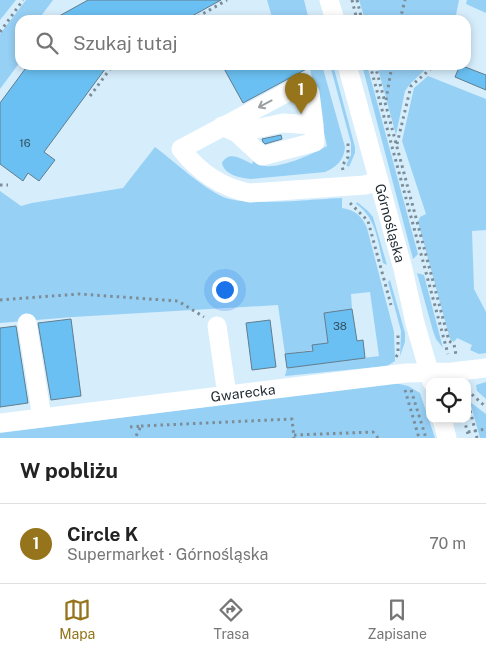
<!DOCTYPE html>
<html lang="pl">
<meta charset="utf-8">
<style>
:root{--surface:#fff;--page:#f2f2f2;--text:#222;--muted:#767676;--line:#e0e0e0;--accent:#95741b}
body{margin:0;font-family:"Public Sans",sans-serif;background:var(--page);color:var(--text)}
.controls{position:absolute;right:15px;bottom:15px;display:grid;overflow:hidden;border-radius:10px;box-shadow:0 2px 8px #0003}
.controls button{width:45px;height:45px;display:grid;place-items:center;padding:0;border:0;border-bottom:1px solid var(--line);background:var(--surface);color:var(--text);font:25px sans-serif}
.you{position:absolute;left:224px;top:289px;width:18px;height:18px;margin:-12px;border:4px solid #fff;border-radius:50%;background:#1a73e8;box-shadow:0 0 0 8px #1a73e833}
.badge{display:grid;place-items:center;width:32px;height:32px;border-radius:50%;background:var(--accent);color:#fff;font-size:16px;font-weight:700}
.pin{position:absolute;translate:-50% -41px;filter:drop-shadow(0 1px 2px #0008)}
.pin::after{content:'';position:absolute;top:26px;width:18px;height:15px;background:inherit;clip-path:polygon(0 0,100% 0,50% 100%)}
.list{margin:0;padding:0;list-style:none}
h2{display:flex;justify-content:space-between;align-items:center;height:65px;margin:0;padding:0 20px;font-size:21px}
h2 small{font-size:16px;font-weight:400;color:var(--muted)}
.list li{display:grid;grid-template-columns:32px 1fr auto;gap:15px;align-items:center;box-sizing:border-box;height:80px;padding:0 20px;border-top:1px solid var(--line)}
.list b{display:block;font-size:19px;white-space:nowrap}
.list p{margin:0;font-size:16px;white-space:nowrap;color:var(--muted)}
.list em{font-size:16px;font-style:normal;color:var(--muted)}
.icon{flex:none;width:28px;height:28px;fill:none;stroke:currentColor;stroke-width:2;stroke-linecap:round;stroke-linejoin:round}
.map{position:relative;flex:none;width:486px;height:438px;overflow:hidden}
.search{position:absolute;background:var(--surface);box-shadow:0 2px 8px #0003;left:15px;right:15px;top:15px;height:55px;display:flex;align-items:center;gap:12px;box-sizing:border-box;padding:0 18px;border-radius:15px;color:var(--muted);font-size:19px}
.sheet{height:145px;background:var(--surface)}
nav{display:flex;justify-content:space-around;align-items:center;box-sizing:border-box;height:70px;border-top:1px solid var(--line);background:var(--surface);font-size:14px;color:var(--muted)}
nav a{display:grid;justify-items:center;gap:2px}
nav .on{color:var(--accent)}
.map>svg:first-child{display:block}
</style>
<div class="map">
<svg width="486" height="438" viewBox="0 0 486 438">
<rect width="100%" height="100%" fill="#d6edfc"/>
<path fill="#97d0f5" d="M0 0H16L0 20Z
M26 0H53L38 20H20V45L15 52 20 58V62L0 89V34Z
M267 0H304L309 20H278L276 15 272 17Z
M359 0H459L455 20H365Z
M467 0H486V13L466 4Z
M304 65H322L345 147C344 160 337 167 325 172L251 179C241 178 224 175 222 163 229 150 242 159 252 164L254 160C257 162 262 165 265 166 282 168 313 154 327 146L310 69H306Z
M330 65H333L355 147V153L349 167 346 165 351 155V143Z
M362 65H367L418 254 413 259Z
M377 65H430L410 84 405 91 396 135Z
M428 76 486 99V230L472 231 474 289 486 312V353L479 354 470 350 472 345 457 338 454 342 450 339 418 222 420 217 426 214 402 141 414 88Z
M155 147C175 162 200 186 223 197 246 207 314 199 342 198V208C355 210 362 216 367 228L394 332 395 361 387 366 285 376 287 368 379 356 370 292 351 294 352 309 324 313 328 343 313 350 285 354 278 305 73 317 0 323V191L21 206 32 203 123 188Z
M357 202 368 211 373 217 387 265 383 263C378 242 376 217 356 204Z
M417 273 424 275 443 348 436 339 433 331Z
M390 280 405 333V342L400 356 401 331 388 282Z
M486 382V399L477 391 476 385Z
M395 383 408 386 420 393 435 438H0V433Z
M470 402 486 414V438H480Z"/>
<path fill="#6ac0f2" stroke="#627d8d" d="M88 0H221L185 20H52Z
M28 65H108L44 152 55 160 39 181 28 173 23 181 0 164V103Z
M222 65H314L243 103Z
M460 65 486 75V90L455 77Z
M281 135 282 139 265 144 263 142 262 139Z
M352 309 357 341 363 340 365 358 287 368 285 354 313 351 312 345 328 343 324 313Z
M71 319 81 396 51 400 38 323Z
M270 320 276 367 252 370 246 323Z
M16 326 28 403 0 407V328Z"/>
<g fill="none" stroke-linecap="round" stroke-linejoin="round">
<path stroke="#7c8d98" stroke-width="3" stroke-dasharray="2.5 4" stroke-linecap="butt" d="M352 0 357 20
M357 0 362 20
M192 20 227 0
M400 20 405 0
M0 32 23 0
M370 65 448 354
M375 65 449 341 454 344 456 355
M90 96 113 65
M386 100 392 65
M397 144 411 86 435 65
M343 170 342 166 348 157V143
M0 185H8
M350 203 368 221 391 305
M0 300 79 294 178 301 204 317
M396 357 398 354V333
M405 390 419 438
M411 390 426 438
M467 390 486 407
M467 398 477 438
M464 419 469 438
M141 426 292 419 294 438
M130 427 141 426 135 438
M468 432 486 429
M294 435 373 432 378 438"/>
<path stroke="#fff" stroke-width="19" d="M329 0 335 20
M347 65 403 269 415 323 432 382
M222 126 237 133 262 156 315 142 314 125 310 93 299 86 181 149C198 171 222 188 250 193L365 185 379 181
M237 133 283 123 314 125
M27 323 42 418
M217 326 227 395
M442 419 447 438
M0 423 406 373 452 372 486 368"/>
</g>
<defs><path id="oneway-shaft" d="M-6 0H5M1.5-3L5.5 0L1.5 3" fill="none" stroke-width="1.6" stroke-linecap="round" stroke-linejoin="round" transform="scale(1.25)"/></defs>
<use stroke="#9a9fa2" href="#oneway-shaft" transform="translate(265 104) rotate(152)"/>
<g text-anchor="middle" stroke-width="4" stroke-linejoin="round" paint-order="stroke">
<g font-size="11" fill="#325061">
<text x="25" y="147">16</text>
<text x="340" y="330">38</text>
</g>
<g font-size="14" fill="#1f2a31" stroke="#fff">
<text transform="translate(390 223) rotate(75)" y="5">Górnośląska</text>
<text transform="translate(243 393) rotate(-7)" y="5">Gwarecka</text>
</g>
</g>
</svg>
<div class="controls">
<button><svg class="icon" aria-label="locate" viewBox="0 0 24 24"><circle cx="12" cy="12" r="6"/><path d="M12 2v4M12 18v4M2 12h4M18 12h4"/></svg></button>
</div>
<div class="you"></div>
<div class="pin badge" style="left:301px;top:114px">1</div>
<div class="search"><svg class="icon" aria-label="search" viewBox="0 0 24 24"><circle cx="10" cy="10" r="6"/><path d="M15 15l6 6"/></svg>Szukaj tutaj</div>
</div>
<section class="sheet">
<h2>W pobliżu<small></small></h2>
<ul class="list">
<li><span class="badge">1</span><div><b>Circle K</b><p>Supermarket · Górnośląska</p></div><em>70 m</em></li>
</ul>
</section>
<nav>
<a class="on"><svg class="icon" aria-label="map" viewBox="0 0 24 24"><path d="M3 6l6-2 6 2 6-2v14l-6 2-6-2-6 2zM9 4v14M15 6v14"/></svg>Mapa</a>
<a><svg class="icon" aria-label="directions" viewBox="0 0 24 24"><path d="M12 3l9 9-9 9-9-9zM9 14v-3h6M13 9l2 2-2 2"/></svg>Trasa</a>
<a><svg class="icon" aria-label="saved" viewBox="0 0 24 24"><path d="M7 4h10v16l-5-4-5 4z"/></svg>Zapisane</a>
</nav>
